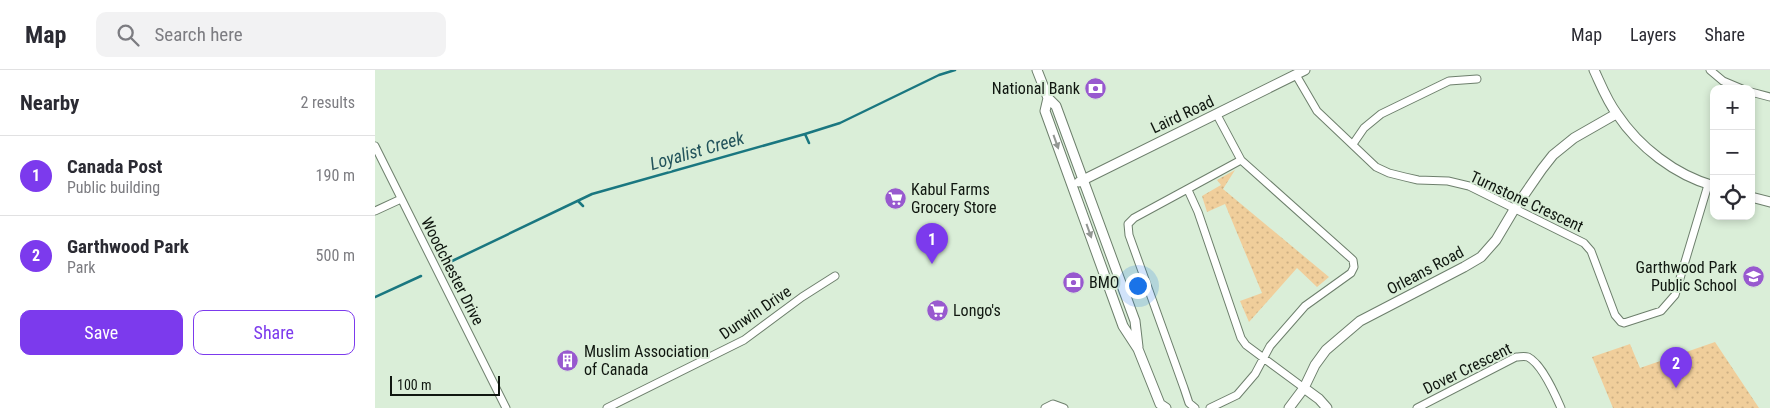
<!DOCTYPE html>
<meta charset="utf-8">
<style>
:root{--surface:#fff;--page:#f2f2f3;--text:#2b2b33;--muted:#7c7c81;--line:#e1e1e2;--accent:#7c3aed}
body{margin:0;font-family:"Roboto Condensed",sans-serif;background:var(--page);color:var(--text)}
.controls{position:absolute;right:15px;top:15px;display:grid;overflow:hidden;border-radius:10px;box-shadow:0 2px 8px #0003}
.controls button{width:45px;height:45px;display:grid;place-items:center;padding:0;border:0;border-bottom:1px solid var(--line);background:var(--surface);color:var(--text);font:25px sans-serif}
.scale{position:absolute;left:15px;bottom:12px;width:110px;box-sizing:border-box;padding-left:5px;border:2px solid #101710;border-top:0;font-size:14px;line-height:18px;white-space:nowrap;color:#101710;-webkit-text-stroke:4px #daeed8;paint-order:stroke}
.you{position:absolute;left:762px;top:215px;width:18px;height:18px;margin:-12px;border:4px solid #fff;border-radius:50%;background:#1a73e8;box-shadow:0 0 0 8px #1a73e833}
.badge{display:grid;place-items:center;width:32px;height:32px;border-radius:50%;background:var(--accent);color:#fff;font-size:16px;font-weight:700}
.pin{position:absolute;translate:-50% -41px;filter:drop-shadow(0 1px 2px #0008)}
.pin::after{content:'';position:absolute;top:26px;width:18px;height:15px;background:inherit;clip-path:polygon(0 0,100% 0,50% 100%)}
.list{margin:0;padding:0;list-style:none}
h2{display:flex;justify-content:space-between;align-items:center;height:65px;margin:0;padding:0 20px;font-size:21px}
h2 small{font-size:16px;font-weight:400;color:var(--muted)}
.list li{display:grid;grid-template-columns:32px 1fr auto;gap:15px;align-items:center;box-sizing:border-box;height:80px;padding:0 20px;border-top:1px solid var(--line)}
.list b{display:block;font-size:19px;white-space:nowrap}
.list p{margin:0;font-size:16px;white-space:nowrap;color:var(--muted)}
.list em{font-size:16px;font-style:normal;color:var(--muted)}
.actions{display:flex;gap:10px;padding:15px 20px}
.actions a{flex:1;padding:11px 0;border:1px solid var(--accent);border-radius:10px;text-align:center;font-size:18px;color:var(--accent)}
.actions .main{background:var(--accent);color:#fff}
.icon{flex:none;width:28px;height:28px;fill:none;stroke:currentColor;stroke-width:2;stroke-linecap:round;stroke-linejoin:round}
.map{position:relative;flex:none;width:1395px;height:338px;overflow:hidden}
header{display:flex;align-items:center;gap:30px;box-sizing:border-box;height:70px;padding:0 25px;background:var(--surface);border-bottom:1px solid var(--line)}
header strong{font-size:24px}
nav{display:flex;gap:28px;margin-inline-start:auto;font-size:18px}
.search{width:350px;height:45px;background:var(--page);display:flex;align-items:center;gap:12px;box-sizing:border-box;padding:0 18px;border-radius:10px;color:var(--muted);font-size:19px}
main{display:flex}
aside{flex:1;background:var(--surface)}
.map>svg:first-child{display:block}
</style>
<header>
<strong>Map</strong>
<div class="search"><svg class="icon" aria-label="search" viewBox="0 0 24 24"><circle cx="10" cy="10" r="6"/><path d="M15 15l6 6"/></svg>Search here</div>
<nav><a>Map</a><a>Layers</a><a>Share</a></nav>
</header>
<main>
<aside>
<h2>Nearby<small>2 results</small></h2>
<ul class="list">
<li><span class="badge">1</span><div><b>Canada Post</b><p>Public building</p></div><em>190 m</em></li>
<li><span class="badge">2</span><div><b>Garthwood Park</b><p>Park</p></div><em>500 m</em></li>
</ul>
<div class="actions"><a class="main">Save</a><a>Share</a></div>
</aside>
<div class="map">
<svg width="1395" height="338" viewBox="0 0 1395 338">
<defs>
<pattern id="park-dots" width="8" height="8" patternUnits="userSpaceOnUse" patternTransform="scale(1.25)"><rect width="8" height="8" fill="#f0ce9b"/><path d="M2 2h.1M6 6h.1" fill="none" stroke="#cdb084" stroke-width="1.8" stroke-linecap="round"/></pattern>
</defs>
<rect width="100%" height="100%" fill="#daeed8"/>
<path fill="url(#park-dots)" d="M860 100 848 119 954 207 942 217 922 198 874 252 865 231 887 223 850 134 832 142 827 126 846 115 842 110Z
M1340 272 1384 338H1238L1217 287 1255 274 1265 298Z"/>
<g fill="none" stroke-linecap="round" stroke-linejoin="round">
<path stroke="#1a7780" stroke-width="2.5" d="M430 64 434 73
M203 131 208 136
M75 192 217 124 430 64 465 53 564 5 580 0
M0 227 46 206"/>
<defs>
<path id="street" d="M1335 0 1348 11 1367 19
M921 5 942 41 1001 97 1014 103 1030 107 1043 110 1073 111 1094 116 1209 173 1216 181 1240 245 1246 252 1249 253 1286 241 1300 225 1333 115
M1376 22 1395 27
M978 74 989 58 1006 44 1074 11 1102 9
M0 76 131 338
M813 120 823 142 866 268 871 275 929 318
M0 141 26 129
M232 338 369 270 427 227 460 206
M670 338 678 334 689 338
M820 338 814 333 809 318 754 165 753 154 759 148 866 90
M835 338 862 325 880 304 895 276 930 236 976 203 979 197 978 190 866 90 842 45
M1042 338 1141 287C1145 287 1149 286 1153 287 1167 294 1180 324 1186 338"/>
<path id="secondary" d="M662 0 673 28 681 36 760 251 763 277
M1219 0C1226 15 1232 31 1242 44 1264 77 1300 105 1339 116
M673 28 670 41 748 256 763 279 785 334 791 338
M704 112 930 0
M1376 127 1395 132
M929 318 944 329 952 338
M914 338 929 318 940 295 951 280 985 251 1089 197 1106 187 1121 170 1140 138 1167 99 1178 85 1199 68 1241 44"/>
</defs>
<use href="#street" stroke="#6d7f6c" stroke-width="9"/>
<use href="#secondary" stroke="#6d7f6c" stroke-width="11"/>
<use href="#street" stroke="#fff" stroke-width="7"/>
<use href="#secondary" stroke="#fff" stroke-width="9"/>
</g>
<defs><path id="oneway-solid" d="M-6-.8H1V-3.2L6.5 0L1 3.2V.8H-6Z" transform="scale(1.25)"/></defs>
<g fill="#939793">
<use href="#oneway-solid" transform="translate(681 72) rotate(70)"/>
<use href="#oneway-solid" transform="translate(714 161) rotate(70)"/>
</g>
<defs>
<symbol id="bank-disc" viewBox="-11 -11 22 22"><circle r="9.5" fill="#9859cf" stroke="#daeed8"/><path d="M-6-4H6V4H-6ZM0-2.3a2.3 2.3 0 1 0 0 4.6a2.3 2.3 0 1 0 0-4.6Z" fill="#fff"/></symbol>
<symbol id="supermarket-disc" viewBox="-11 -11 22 22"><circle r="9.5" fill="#9859cf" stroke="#daeed8"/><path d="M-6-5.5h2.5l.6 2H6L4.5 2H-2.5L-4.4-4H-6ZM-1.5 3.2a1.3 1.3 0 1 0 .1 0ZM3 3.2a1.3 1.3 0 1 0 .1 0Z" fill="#fff"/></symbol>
<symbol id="school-disc" viewBox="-11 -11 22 22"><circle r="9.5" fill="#9859cf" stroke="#daeed8"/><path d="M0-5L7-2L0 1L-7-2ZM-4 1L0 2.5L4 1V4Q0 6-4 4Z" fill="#fff"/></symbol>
<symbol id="building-disc" viewBox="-11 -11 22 22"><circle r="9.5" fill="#9859cf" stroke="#daeed8"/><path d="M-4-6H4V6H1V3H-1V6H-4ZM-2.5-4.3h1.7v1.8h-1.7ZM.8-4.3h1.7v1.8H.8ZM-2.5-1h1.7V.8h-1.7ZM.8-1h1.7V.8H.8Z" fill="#fff"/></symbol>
</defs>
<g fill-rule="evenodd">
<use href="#bank-disc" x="708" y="6" width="25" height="25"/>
<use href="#supermarket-disc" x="508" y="116" width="25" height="25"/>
<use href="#school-disc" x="1366" y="194" width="25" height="25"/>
<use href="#bank-disc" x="686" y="200" width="25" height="25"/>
<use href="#supermarket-disc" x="550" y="228" width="25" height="25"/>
<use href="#building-disc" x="180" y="278" width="25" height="25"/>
</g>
<g text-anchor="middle" stroke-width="4" stroke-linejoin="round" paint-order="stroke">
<g font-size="16" fill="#101710" stroke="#daeed8" text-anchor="start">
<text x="705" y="24" text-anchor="end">National Bank</text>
<text x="536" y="125">Kabul Farms<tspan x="536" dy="18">Grocery Store</tspan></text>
<text x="1362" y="203" text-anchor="end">Garthwood Park<tspan x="1362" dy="18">Public School</tspan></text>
<text x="714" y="218">BMO</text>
<text x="578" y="246">Longo's</text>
<text x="209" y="287">Muslim Association<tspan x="209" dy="18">of Canada</tspan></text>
</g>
<g font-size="16" fill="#101710" stroke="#daeed8">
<text transform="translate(807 44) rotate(-25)" y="6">Laird Road</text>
<text transform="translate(1152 131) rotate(25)" y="6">Turnstone Crescent</text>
<text transform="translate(1050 200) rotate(-28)" y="6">Orleans Road</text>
<text transform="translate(78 201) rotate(63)" y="6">Woodchester Drive</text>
<text transform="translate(380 242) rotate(-34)" y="6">Dunwin Drive</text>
<text transform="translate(1092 298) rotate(-26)" y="6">Dover Crescent</text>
</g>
<g font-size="18" font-style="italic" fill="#22535b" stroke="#daeed8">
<text transform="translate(322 81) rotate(-16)" y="6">Loyalist Creek</text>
</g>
</g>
</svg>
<div class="controls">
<button>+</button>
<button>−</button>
<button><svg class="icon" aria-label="locate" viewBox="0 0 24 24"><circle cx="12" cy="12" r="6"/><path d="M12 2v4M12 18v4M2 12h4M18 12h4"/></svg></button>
</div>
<div class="scale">100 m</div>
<div class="you"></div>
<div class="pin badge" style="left:557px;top:194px">1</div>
<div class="pin badge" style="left:1301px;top:318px">2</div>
</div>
</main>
